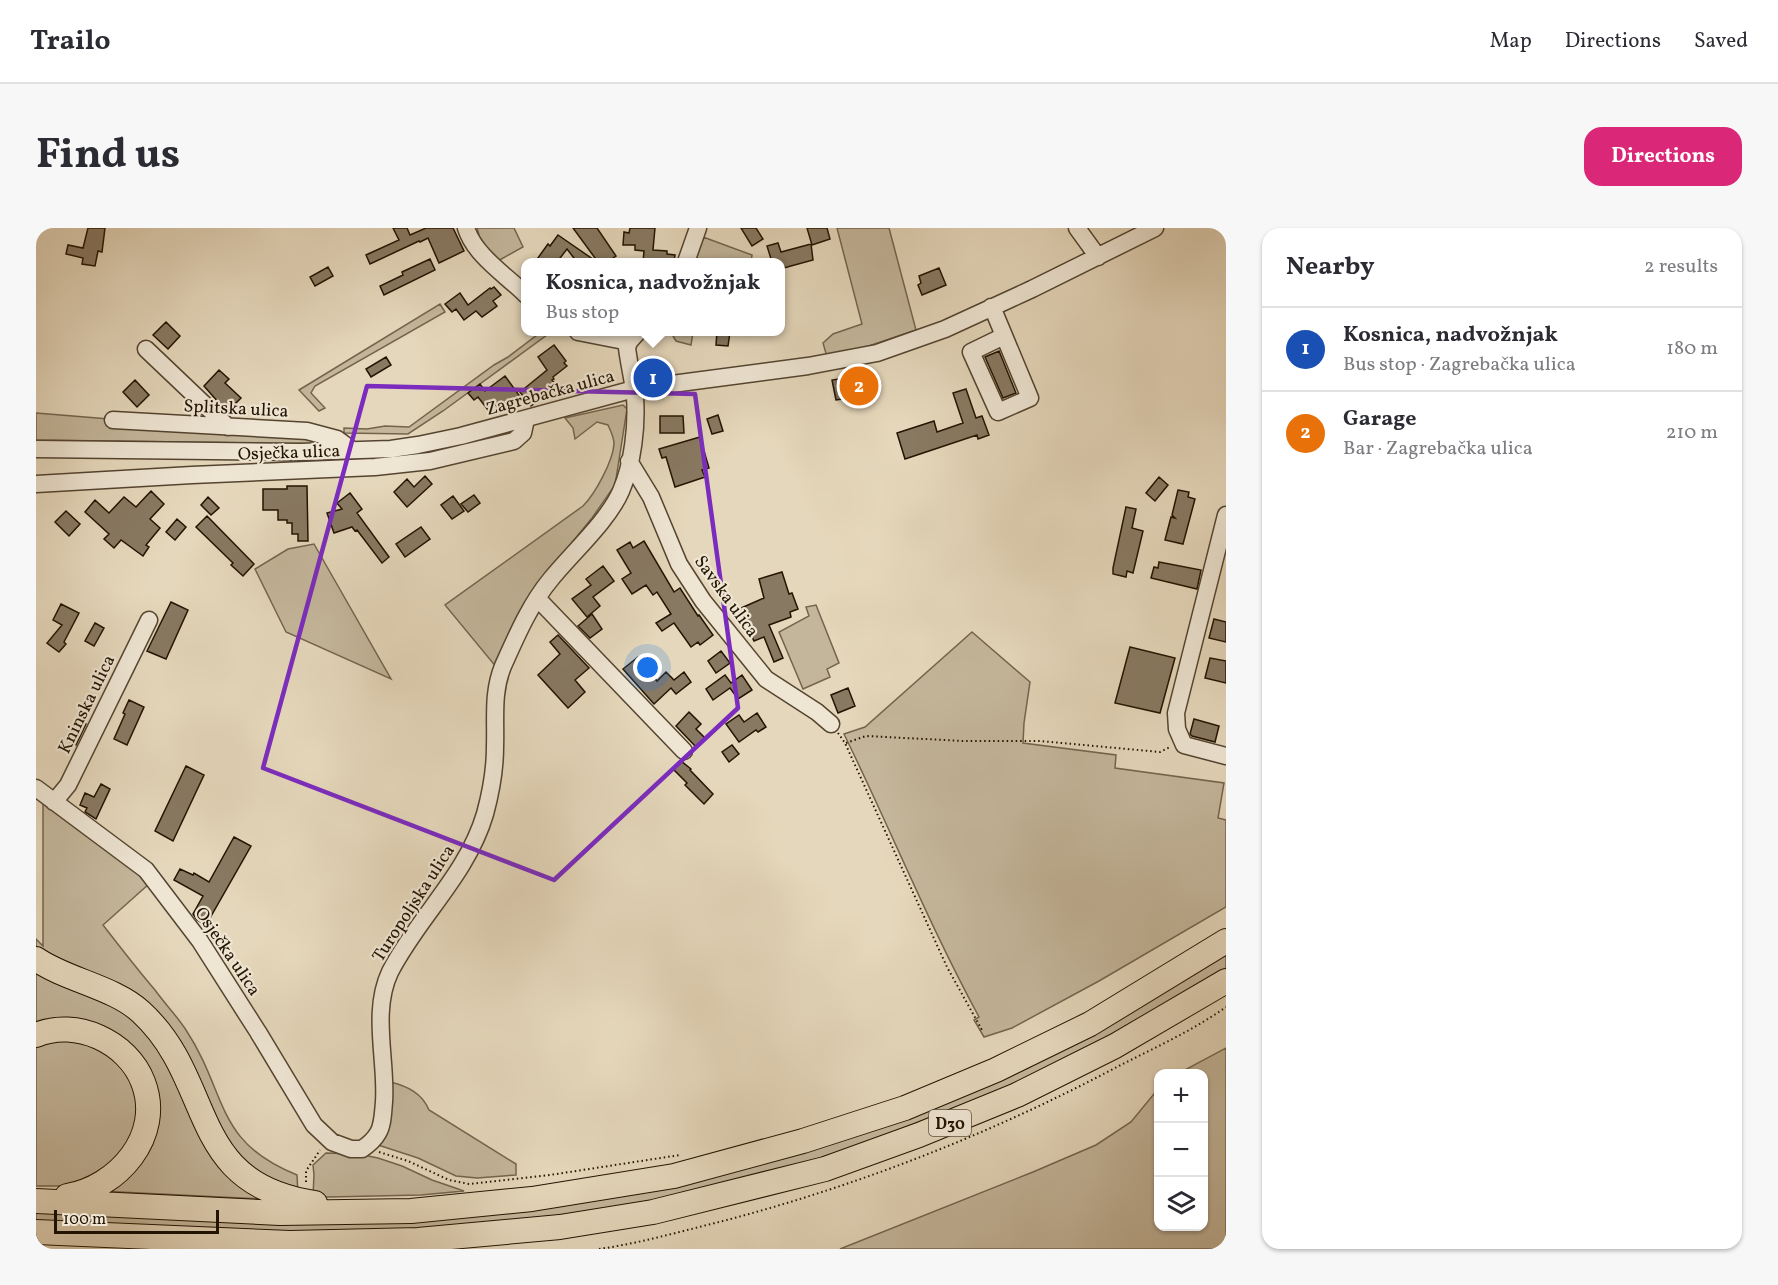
<!DOCTYPE html>
<meta charset="utf-8">
<style>
:root{--surface:#fff;--page:#f7f7f7;--text:#2b2b33;--muted:#7c7c81;--line:#e1e1e2;--accent:#db2777}
body{margin:0;font-family:Vollkorn,serif;background:var(--page);color:var(--text)}
.controls{position:absolute;right:18px;bottom:18px;display:grid;overflow:hidden;border-radius:12px;box-shadow:0 2px 4px #0004}
.controls button{width:54px;height:54px;display:grid;place-items:center;padding:0;border:0;border-bottom:2px solid var(--line);background:var(--surface);color:var(--text);font:30px sans-serif}
.scale{position:absolute;left:18px;bottom:15px;width:165px;box-sizing:border-box;padding-left:6px;border:3px solid #231301;border-top:0;font-size:16px;line-height:21px;white-space:nowrap;color:#231301;-webkit-text-stroke:4px #eee5d3;paint-order:stroke}
.you{position:absolute;left:612px;top:440px;width:21px;height:21px;margin:-15px;border:4px solid #fff;border-radius:50%;background:#1a73e8;box-shadow:0 0 0 9px #1a73e833}
.badge{display:grid;place-items:center;width:39px;height:39px;border-radius:50%;background:var(--accent);color:#fff;font-size:20px;font-weight:700}
.pin{position:absolute;translate:-50% -50%;border:3px solid #fff;box-shadow:0 2px 6px #0006}
.popup{position:absolute;left:485px;top:30px;width:264px;height:78px;box-sizing:border-box;display:grid;place-content:center;border-radius:12px;background:var(--surface);filter:drop-shadow(0 2px 4px #0005);font-size:20px;white-space:nowrap;color:var(--muted)}
.popup b{font-size:22px;color:var(--text)}
.popup::after{content:'';position:absolute;left:50%;top:100%;margin-left:-12px;border:12px solid transparent;border-top-color:var(--surface)}
.list{margin:0;padding:0;list-style:none}
h2{display:flex;justify-content:space-between;align-items:center;height:78px;margin:0;padding:0 24px;font-size:26px}
h2 small{font-size:20px;font-weight:400;color:var(--muted)}
.list li{display:grid;grid-template-columns:39px 1fr auto;gap:18px;align-items:center;box-sizing:border-box;height:84px;padding:0 24px;border-top:2px solid var(--line)}
.list b{display:block;font-size:22px;white-space:nowrap}
.list p{margin:0;font-size:20px;white-space:nowrap;color:var(--muted)}
.list em{font-size:20px;font-style:normal;color:var(--muted)}
.icon{flex:none;width:33px;height:33px;fill:none;stroke:currentColor;stroke-width:2;stroke-linecap:round;stroke-linejoin:round}
.map{position:relative;flex:none;width:1190px;height:1021px;overflow:hidden;border-radius:18px}
header{display:flex;align-items:center;gap:36px;box-sizing:border-box;height:84px;padding:0 30px;background:var(--surface);border-bottom:2px solid var(--line)}
header strong{font-size:28px}
nav{display:flex;gap:33px;margin-inline-start:auto;font-size:21px}
.intro{display:flex;align-items:center;justify-content:space-between;box-sizing:border-box;height:144px;padding:0 36px}
h1{margin:0;font-size:42px}
.button{padding:15px 27px;border-radius:18px;background:var(--accent);color:#fff;font-size:21px;font-weight:700}
main{display:flex;gap:36px;padding:0 36px}
aside{flex:1;background:var(--surface);border-radius:18px;box-shadow:0 2px 4px #0004}
.map>svg:first-child{display:block}
</style>
<header>
<strong>Trailo</strong>
<nav><a>Map</a><a>Directions</a><a>Saved</a></nav>
</header>
<div class="intro"><h1>Find us</h1><a class="button">Directions</a></div>
<main>
<div class="map">
<svg width="1190" height="1021" viewBox="0 0 1190 1021">
<rect width="100%" height="100%" fill="#e5d7bb"/>
<filter id="stains"><feTurbulence type="fractalNoise" baseFrequency=".00333" numOctaves="4"/><feColorMatrix values="0 0 0 0 .2 0 0 0 0 .09 0 0 0 0 .02 0 0 0 .5 -.17"/></filter>
<radialGradient id="worn" r=".72"><stop offset=".6" stop-color="#630" stop-opacity="0"/><stop offset="1" stop-color="#630" stop-opacity=".3"/></radialGradient>
<path fill="#c4b69b" stroke="#74644e" stroke-width="1.5" d="M441 0H478L487 19 460 34 440 14 443 7Z
M801 0H853L880 102 812 125 791 129 787 115 797 106 826 96Z
M667 9 716 27 715 34H659Z
M404 76 409 84 279 158 275 165 289 180 283 183 263 162Z
M505 104H515L407 183 372 206 308 205V200L331 201 349 198 373 199 458 137 472 129Z
M637 104H657L655 117 640 113 637 108Z
M587 177 591 181 579 257 556 290 507 350 461 440 409 377 547 278C559 266 577 233 578 216 578 209 575 204 572 197L561 194 539 211 537 200 529 190Z
M0 185 232 204 298 216 0 212Z
M278 316 355 451 250 404 219 341 252 321Z
M780 377 803 435 791 441 794 449 767 461 743 404 773 388 770 379Z
M936 404 994 454 988 495 987 515 1080 527 1079 540 1188 555 1182 590 1190 592V679L1063 753 976 800 948 809 938 792 943 789C893 697 854 600 808 506L829 499Z
M7 573 69 618 114 655 67 697C84 719 101 741 119 762 129 776 141 788 150 802 192 866 178 914 261 947L262 967 199 930 134 804 0 721V711L7 718Z
M1190 722V740L1084 803 964 862 824 917 752 940 671 962 510 992 279 1007 0 994V982L319 993 773 919Z
M0 737 102 790 226 971 64 963 106 925 100 831 0 800Z
M25 810 62 817 94 848 101 868 103 891 89 928 37 958H0V815Z
M1190 820V1021H804L997 944 1060 917 1095 894 1122 861V998H1168V846L1143 845Z
M354 854C371 858 386 865 393 882L480 936V947L441 950 420 948 382 930 342 917Z
M290 925 322 926 342 930 366 938 396 952 428 963 385 967 292 969 277 968 278 947 277 937Z"/>
<path fill="#887962" stroke="#231301" stroke-width="1.5" d="M52 0H69L66 24 62 23 59 38 46 36 47 30 30 26 32 17 47 20Z
M357 0H371L374 7 390 0H417L428 23 403 35 392 10 384 14 383 13 334 36 330 27 363 12Z
M537 0H561L580 28 571 34H562Z
M594 0H619L617 22 631 23V26L639 27 638 34H607L608 23 599 22V17H587L588 4 593 5Z
M705 0H720L727 11 716 18Z
M771 0H791L794 11 776 17Z
M522 7 561 34H541L531 21 521 34H499L512 16 514 18Z
M742 15 745 24 775 16 777 32 744 41V34H736L731 18Z
M394 31 399 42 348 67 344 58 367 47 366 44Z
M292 39 297 48 279 58 274 49Z
M903 40 910 57 886 67 882 57 885 55 883 48Z
M458 59 465 67 457 73 461 78 446 89 440 83 428 92 420 81 416 84 409 76 424 65 432 77 454 60 455 61Z
M130 94 144 108 132 121 117 107Z
M681 104H694L692 118 680 117Z
M518 117 530 133 528 135 531 138 517 149 518 151 516 152 521 158 495 178 484 164 511 142 502 129Z
M963 123 980 165 967 170 949 129Z
M350 129 355 137 335 149 330 141Z
M183 142 193 151 189 155 205 170 193 182 191 180 189 182 168 158Z
M826 147 829 168 800 172 796 152Z
M469 148 485 170 465 184 459 176 452 182 442 169 438 172 432 165 444 156 449 163Z
M99 152 113 167 101 179 87 164Z
M930 161 940 190 946 188 953 207 942 211 941 207 869 231 861 205 898 193 901 204 927 195 917 165Z
M682 187 687 203 676 206 671 191Z
M624 188H647L648 205H624Z
M664 209 673 240 666 242 669 249 639 259 630 229 626 230 623 221Z
M389 248 396 256 371 279 358 264 371 251 378 259Z
M1123 249 1132 257 1119 273 1110 265Z
M251 258H271L272 313H262V306H256V295H251V292H242V282H227V261H251Z
M1142 262 1153 264 1152 269 1159 271 1147 316 1129 312 1135 289 1139 290 1136 287Z
M115 263 128 276 114 291 124 300 110 317 113 319 107 328 85 312 78 320 68 311 73 306 49 284 59 272 73 285 88 269 100 279Z
M314 265 326 281 321 285 353 329 346 335 321 302 319 303 316 299 298 305 291 285 306 281 301 275Z
M438 267 444 275 432 284 425 276Z
M417 268 428 283 416 291 405 277Z
M172 269 183 280 175 287 165 277Z
M1090 279 1100 281 1096 300 1107 303 1097 345 1091 343 1090 349 1077 346V340Z
M30 283 44 296 33 308 19 294Z
M171 288 218 336 207 348 195 337 197 335 160 299Z
M141 291 150 299 139 312 130 304Z
M385 299 394 311 369 329 360 316Z
M608 313 638 364 644 360 662 388 663 387 677 407 664 417 662 414 655 419 638 395 626 403 620 395 635 386 621 364 617 367 610 357 596 366 586 351 595 345 581 322 594 314 597 320Z
M1123 334 1165 342 1161 361 1115 350 1118 339 1122 340Z
M567 338 578 353 557 369 564 378 551 389 536 371 555 357 550 351Z
M746 344 753 366 756 365 762 381 754 384 755 389 733 397 747 430 738 434 728 409 718 413 703 381 728 370 723 351Z
M135 374 152 382 130 431 111 423Z
M25 376 43 385 28 414 30 416 23 424 11 415 26 397 17 392Z
M556 386 566 401 554 410 542 398Z
M1178 391 1190 394V414L1173 410Z
M59 395 68 400 58 418 49 413Z
M522 407 553 440 539 452 549 464 532 480 502 447 524 426 514 414Z
M1094 419 1139 430 1124 485 1079 475Z
M685 423 694 435 680 445 672 433Z
M602 429 621 453 630 444 638 452 648 444 655 454 640 466 635 460 618 476 587 441Z
M1174 430 1190 433V455L1169 450Z
M689 447 695 455 706 447 716 462 702 471 694 460 677 472 670 461Z
M812 460 819 478 802 485 795 467Z
M93 472 108 479 91 517 78 511 89 486 87 485Z
M653 484 665 496 660 501 669 510 660 519 640 498Z
M721 485 730 499 722 504 720 502 703 514 690 496 703 487 708 494Z
M42 491 50 496 40 517 31 512Z
M1158 491 1183 498 1179 514 1156 508 1154 506Z
M696 517 703 526 693 534 686 524Z
M645 533 655 541 654 542 677 566 668 576 649 557 651 555 637 541Z
M150 538 168 547 137 613 119 603Z
M65 556 74 561 60 591 49 584 51 580 44 577 49 565 58 569Z
M198 609 215 618 170 697 161 692 157 686 167 668 138 652 144 641 157 647 158 645 173 654Z"/>
<g fill="none" stroke-linecap="round" stroke-linejoin="round">
<defs>
<path id="minor" d="M430 0C439 28 470 47 490 67
M1041 0 1062 29
M650 34 662 0
M955 79 959 86 994 170 962 184 935 124 968 108
M542 104 593 114
M110 121 192 199
M77 192 271 203 301 211 316 222
M0 221 264 224 355 221 382 217 425 208 598 161 772 138 841 125 909 101 996 61 1119 0
M593 233 615 269 643 336 667 373 730 451 781 484 795 496
M0 256 156 247 339 239 394 233 478 213 487 205 490 191
M1190 287 1140 485 1141 501 1148 517 1190 528
M501 370 648 523
M0 560 110 642 164 713 222 804 278 897 296 914 315 921H326C332 917 338 912 342 905 347 897 347 884 348 874 351 833 335 784 354 744 382 689 431 647 449 586 455 564 459 541 459 519 460 490 456 465 467 438 480 409 494 376 515 351 536 325 572 293 585 263 597 235 601 198 599 169 597 152 593 136 591 120L593 114 602 104
M18 574 32 557 113 392"/>
<path id="highway" d="M0 731C30 752 78 759 105 784 181 854 149 956 279 975
M0 807C40 790 92 814 107 854 128 908 81 960 31 968
M0 973 244 985 375 983 496 971 638 948 767 913 869 880 960 842 1054 796 1190 713
M0 1004 254 1015 382 1012 524 999 617 984 789 941 883 907 981 867 1079 818 1190 753"/>
</defs>
<use href="#minor" stroke="#544430" stroke-width="19"/>
<use href="#highway" stroke="#231301" stroke-width="26"/>
<path stroke="#231301" stroke-width="2" stroke-dasharray="1.5 3" stroke-linecap="butt" d="M802 505 809 515 911 739 946 802
M810 515 830 508 928 513H1004L1124 524 1134 519
M343 924 372 933 413 952 433 956 514 947 644 927
M270 954V943L284 922
M563 1021C605 1015 646 1003 687 993 824 957 954 906 1079 840 1116 821 1156 803 1190 779"/>
<use href="#minor" stroke="#eee5d3" stroke-width="16"/>
<use href="#highway" stroke="#e5d7bb" stroke-width="24"/>
</g>
<path fill="none" stroke="#7b2cbf" stroke-width="4.5" stroke-linejoin="round" d="M331 158 659 166 702 480 518 652 227 540Z"/>
<g text-anchor="middle" stroke-width="4.5" stroke-linejoin="round" paint-order="stroke">
<rect fill="#eee5d3" stroke="#605240" stroke-width="1.5" x="893" y="882" width="42" height="26" rx="4.5"/>
<g font-size="16" font-weight="bold" fill="#231301">
<text x="914" y="901">D30</text>
</g>
<g font-size="18" fill="#231301" stroke="#eee5d3">
<text transform="translate(514 164) rotate(-15)" y="6">Zagrebačka ulica</text>
<text transform="translate(200 180) rotate(3)" y="6">Splitska ulica</text>
<text transform="translate(253 224) rotate(-2)" y="6">Osječka ulica</text>
<text transform="translate(691 368) rotate(54)" y="6">Savska ulica</text>
<text transform="translate(50 476) rotate(-64)" y="6">Kninska ulica</text>
<text transform="translate(377 675) rotate(-57)" y="6">Turopoljska ulica</text>
<text transform="translate(192 723) rotate(56)" y="6">Osječka ulica</text>
</g>
</g>
<rect width="100%" height="100%" filter="url(#stains)"/>
<rect width="100%" height="100%" fill="url(#worn)"/>
</svg>
<div class="controls">
<button>+</button>
<button>−</button>
<button><svg class="icon" aria-label="layers" viewBox="0 0 24 24"><path d="M12 4l9 5-9 5-9-5zM3 14l9 5 9-5"/></svg></button>
</div>
<div class="scale">100 m</div>
<div class="you"></div>
<div class="pin badge" style="left:617px;top:150px;background:#1a4fb4">1</div>
<div class="popup"><b>Kosnica, nadvožnjak</b>Bus stop</div>
<div class="pin badge" style="left:823px;top:158px;background:#e8710a">2</div>
</div>
<aside>
<h2>Nearby<small>2 results</small></h2>
<ul class="list">
<li><span class="badge" style="background:#1a4fb4">1</span><div><b>Kosnica, nadvožnjak</b><p>Bus stop · Zagrebačka ulica</p></div><em>180 m</em></li>
<li><span class="badge" style="background:#e8710a">2</span><div><b>Garage</b><p>Bar · Zagrebačka ulica</p></div><em>210 m</em></li>
</ul>
</aside>
</main>
